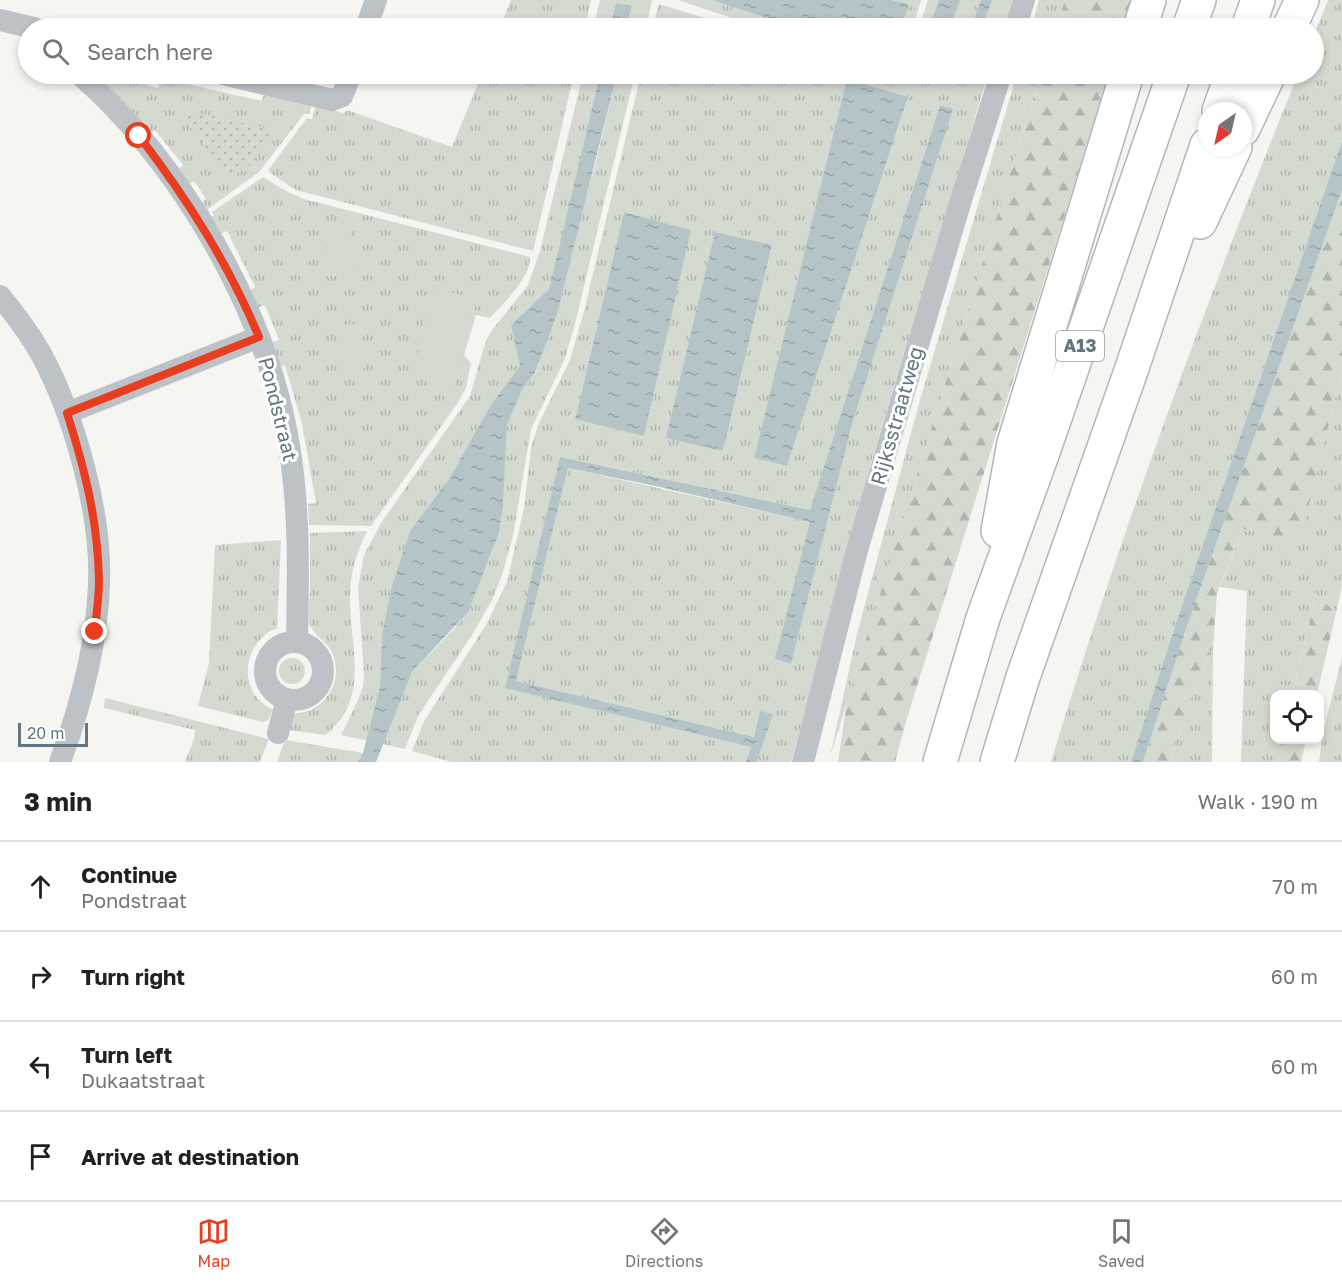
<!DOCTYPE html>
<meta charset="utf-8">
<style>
:root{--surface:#fff;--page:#f6f6f6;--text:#202124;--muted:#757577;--line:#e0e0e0;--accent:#e83e1f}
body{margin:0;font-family:"Golos Text",sans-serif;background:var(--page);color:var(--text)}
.controls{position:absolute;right:18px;bottom:18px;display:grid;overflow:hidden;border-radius:12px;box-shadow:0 3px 9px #0003}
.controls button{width:54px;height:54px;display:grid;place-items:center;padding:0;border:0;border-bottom:2px solid var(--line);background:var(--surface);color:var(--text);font:30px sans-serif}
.compass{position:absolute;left:1198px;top:102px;width:54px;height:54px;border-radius:50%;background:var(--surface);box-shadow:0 3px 9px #0003;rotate:214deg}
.scale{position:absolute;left:18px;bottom:15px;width:70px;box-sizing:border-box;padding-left:6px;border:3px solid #637783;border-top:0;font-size:16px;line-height:21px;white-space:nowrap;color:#637783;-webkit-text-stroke:4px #fff;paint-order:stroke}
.stop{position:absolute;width:18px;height:18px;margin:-14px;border:4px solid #e83e1f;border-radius:50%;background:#fff}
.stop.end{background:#e83e1f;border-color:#fff;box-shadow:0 2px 6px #0008}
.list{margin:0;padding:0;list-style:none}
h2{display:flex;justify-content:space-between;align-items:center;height:78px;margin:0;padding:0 24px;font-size:26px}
h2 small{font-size:20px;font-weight:400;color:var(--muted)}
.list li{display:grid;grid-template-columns:39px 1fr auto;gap:18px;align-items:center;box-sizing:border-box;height:90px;padding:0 24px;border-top:2px solid var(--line)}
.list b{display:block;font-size:22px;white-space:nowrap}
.list p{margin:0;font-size:20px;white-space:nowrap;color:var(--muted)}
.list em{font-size:20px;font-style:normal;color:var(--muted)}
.icon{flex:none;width:33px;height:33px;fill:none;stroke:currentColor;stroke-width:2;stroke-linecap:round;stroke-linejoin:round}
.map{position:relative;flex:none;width:1342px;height:762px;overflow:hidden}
.search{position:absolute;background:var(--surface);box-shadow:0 3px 9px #0003;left:18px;right:18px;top:18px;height:66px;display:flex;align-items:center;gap:15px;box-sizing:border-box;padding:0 21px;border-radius:33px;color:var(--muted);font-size:22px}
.sheet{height:438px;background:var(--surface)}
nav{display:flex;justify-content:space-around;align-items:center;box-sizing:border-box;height:84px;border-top:2px solid var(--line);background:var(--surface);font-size:16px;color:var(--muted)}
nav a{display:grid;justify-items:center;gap:3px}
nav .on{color:var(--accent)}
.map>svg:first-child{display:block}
</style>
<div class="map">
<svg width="1342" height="762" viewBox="0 0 1342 762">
<defs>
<pattern id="grass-tufts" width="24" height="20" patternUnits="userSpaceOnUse" patternTransform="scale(1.5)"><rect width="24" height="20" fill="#d5dad0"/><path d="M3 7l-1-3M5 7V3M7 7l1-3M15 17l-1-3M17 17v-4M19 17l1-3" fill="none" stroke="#b0b6ae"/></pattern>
<pattern id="forest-firs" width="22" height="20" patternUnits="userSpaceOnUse" patternTransform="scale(1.5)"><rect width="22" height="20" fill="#d5dad0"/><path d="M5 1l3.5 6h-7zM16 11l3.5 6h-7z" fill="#b0b6ae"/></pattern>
<pattern id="park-dots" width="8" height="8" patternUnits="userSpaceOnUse" patternTransform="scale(1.5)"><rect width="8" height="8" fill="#d5dad0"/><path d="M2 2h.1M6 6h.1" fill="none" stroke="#b0b6ae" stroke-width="1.8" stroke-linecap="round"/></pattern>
<pattern id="water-ripples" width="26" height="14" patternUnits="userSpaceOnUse" patternTransform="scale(1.5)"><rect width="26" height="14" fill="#b5c4c7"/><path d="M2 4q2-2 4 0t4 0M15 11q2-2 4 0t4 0" fill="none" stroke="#97a4a7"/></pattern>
</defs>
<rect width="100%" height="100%" fill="#f5f5f1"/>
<path fill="url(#grass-tufts)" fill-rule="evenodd" d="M511 0H591L585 28H500Z
M600 0H652L646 28H627L632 7 616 3 610 28H593Z
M678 0H711L798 28H762Z
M892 0H921L913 28H901L909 4Z
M928 0H939L928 28H919Z
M960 0H981L971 28H950Z
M992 0H1012L1003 28H982Z
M1039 0H1065L1056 28H1031Z
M1328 0H1342V141L1177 620 1131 762H1051C1122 528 1207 300 1298 74H1314V35Z
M659 4 738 28H652Z
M106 74H160L158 77 150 75 147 85 158 88 162 74H166L165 79 262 101 264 94 312 104 309 114H304L259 172 208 209 210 213 207 214 201 203 206 199 194 181 188 185 177 170 183 165 155 130 148 136 104 83Z
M482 74H574L533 251 296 190 270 173 269 169 307 118 312 119 316 106 344 113 347 110 452 147Z
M583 74H600L549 289 511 325 521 366 490 406 449 479 410 532 391 589 382 635 380 687 368 738 384 741 412 672 456 627 489 560 499 532 503 507 507 425 522 390 536 373 596 162 617 74H635L574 328 564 361 531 429 513 536 502 575 492 600 474 632 418 716 405 749 341 735 357 702 363 687 364 675 358 588 364 555 381 523 470 396 486 340 493 329 528 285 540 251Z
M641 74H882L898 79 904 74H988L871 462 791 762H757L772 714 760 712 754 737 516 681 568 468 811 522 776 659 791 663 853 421 952 110 940 105 810 510 560 457 506 688 751 747 746 762H452L412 751 424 721 486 625 507 582 524 508 531 448 538 425 570 360 583 315ZM848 79 908 98 787 466 754 458ZM624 212 691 230 644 435 575 418ZM716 232 772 246 723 451 667 437Z
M1017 74H1041L830 757 857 634 886 526 920 400Z
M263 177 286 191 304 199 530 257C531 278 503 304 490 318L476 315 464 355 471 363 466 388 459 401 371 526 309 525 308 504 316 503 302 424 285 365 278 367 270 343 279 340 265 305 257 308 249 291 255 287 227 231 220 234 209 218 214 215 212 212Z
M1342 370V585L1336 613 1316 594 1293 694H1274V740H1283L1279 762H1241L1247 591 1220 587 1243 529 1300 540Z
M367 531C356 554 349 576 350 602 351 648 370 701 325 735L288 730 291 714C298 713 307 712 313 709 334 697 343 670 330 649 323 638 312 635 309 621 308 612 309 602 310 593 310 573 310 553 310 533Z
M281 540 277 628C249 639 238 675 258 699 262 703 268 707 273 710L268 720 263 722 198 706 209 663 215 545Z
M1213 648 1212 762H1169L1209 654Z
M279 671a13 13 0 1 1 26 0a13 13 0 1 1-26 0Z
M1342 658V762H1319L1323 732Z
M105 698 269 739 260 762H185L194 739 195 730 104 708Z
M285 740 363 753 358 762H277Z"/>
<path fill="url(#forest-firs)" d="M1065 0H1132L1123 28H1056Z
M1041 74H1109L907 718 895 762H838L847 701Z
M1342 190V370L1300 541 1243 529 1217 593 1213 648 1209 654 1169 762H1143L1188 623Z
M1316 594 1336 613 1317 694H1293Z
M1283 740H1306L1301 762H1279Z"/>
<path fill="url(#park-dots)" d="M195 112 266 128 272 135 256 158 247 167 235 175 226 174 188 124V117Z"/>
<path fill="#d5dad0" d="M351 228 357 273 331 276 325 232Z
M433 288 477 299 455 386 412 375Z
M361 323 366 368 340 371 335 326Z"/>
<path fill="url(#water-ripples)" d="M711 0H892L909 4 901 28H798Z
M939 0H960L950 28H928Z
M981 0H992L982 28H971Z
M616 3 632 6 627 28H610Z
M600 74H617L557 314 535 373 522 390 507 425 503 507 499 533 468 612 412 672 376 762H358L363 753 380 687 382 635 391 589 410 531 449 479 490 406 520 366 511 325 549 289Z
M847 79 908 97 787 466 754 458Z
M940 105 953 109 853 421 791 664 775 659 810 522 660 487 568 468 516 681 754 737 760 711 773 714 757 762H746L751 747 505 688 560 457 810 510Z
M1342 141V190L1188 623 1143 762H1131L1177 620Z
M624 212 691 230 644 436 575 419Z
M715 232 772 245 723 451 666 438Z"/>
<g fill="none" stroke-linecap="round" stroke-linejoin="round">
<defs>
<path id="motorway" d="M1140 28 1149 0
M1189 28 1199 0
M1248 28 1258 0
M1289 28 1302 0
M1219 111 1232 74
M1243 129 1269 74
M1200 222 1235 147
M998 531 1014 443 1127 74
M940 762 983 618 1043 452 1174 74
M997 762 1023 677 1132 368 1207 145"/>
</defs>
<use href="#motorway" stroke="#b3b7ba" stroke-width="36"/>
<path stroke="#bdc2c6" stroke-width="22" d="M0 20 34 28
M366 28 376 0
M1015 28 1024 0
M79 74C182 163 270 317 290 452 300 515 298 578 297 642
M223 74 332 100 342 96 351 74
M0 296C14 313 29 333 40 352 74 414 102 513 99 584 97 645 81 705 60 762
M67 413 259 337
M265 671a29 29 0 1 1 58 0a29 29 0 1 1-58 0Z
M278 733 287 699
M803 762 857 550 961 200 1001 74"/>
<use href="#motorway" stroke="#fff" stroke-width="33"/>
</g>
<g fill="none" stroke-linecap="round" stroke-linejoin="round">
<path stroke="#e83e1f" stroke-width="8" d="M95 632C96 615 99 598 99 581 98 521 85 470 67 413L259 337C228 263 188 200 139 136"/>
</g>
<g text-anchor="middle" stroke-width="6" stroke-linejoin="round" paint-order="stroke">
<rect fill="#fff" stroke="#92a0a8" stroke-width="1.5" x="1056" y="331" width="48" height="30" rx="4.5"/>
<g font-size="18" font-weight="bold" fill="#637783">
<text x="1080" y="352">A13</text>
</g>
<g font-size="20" fill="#637783" stroke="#fff">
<text transform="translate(278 409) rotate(76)" y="7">Pondstraat</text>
<text transform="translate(897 416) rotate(-74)" y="7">Rijksstraatweg</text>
</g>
</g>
</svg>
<div class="controls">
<button><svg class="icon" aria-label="locate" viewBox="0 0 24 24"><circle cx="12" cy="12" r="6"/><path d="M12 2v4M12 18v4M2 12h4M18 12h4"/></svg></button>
</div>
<svg class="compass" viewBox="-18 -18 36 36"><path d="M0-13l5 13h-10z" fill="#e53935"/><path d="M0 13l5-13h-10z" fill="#757577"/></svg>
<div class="scale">20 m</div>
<div class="stop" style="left:139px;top:136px"></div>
<div class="stop end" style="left:95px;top:632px"></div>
<div class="search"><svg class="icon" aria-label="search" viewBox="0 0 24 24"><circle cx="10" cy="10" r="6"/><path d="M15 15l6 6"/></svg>Search here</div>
</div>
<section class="sheet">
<h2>3 min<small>Walk · 190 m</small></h2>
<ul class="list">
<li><svg class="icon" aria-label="ahead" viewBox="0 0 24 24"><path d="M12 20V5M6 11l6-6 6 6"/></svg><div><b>Continue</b><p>Pondstraat</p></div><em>70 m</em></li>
<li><svg class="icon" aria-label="right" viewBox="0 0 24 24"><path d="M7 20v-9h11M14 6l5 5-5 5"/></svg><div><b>Turn right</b></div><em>60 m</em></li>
<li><svg class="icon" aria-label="left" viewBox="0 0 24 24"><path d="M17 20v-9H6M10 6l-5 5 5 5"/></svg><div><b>Turn left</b><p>Dukaatstraat</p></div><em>60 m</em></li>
<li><svg class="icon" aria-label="arrive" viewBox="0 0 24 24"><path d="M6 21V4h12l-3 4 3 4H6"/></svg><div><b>Arrive at destination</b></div></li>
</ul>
</section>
<nav>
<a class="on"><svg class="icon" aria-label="map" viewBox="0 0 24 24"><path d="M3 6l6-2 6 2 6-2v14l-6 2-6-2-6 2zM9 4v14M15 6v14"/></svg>Map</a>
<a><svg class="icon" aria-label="directions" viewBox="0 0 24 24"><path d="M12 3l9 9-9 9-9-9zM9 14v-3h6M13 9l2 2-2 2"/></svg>Directions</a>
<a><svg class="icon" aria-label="saved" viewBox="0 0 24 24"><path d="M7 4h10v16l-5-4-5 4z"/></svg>Saved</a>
</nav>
